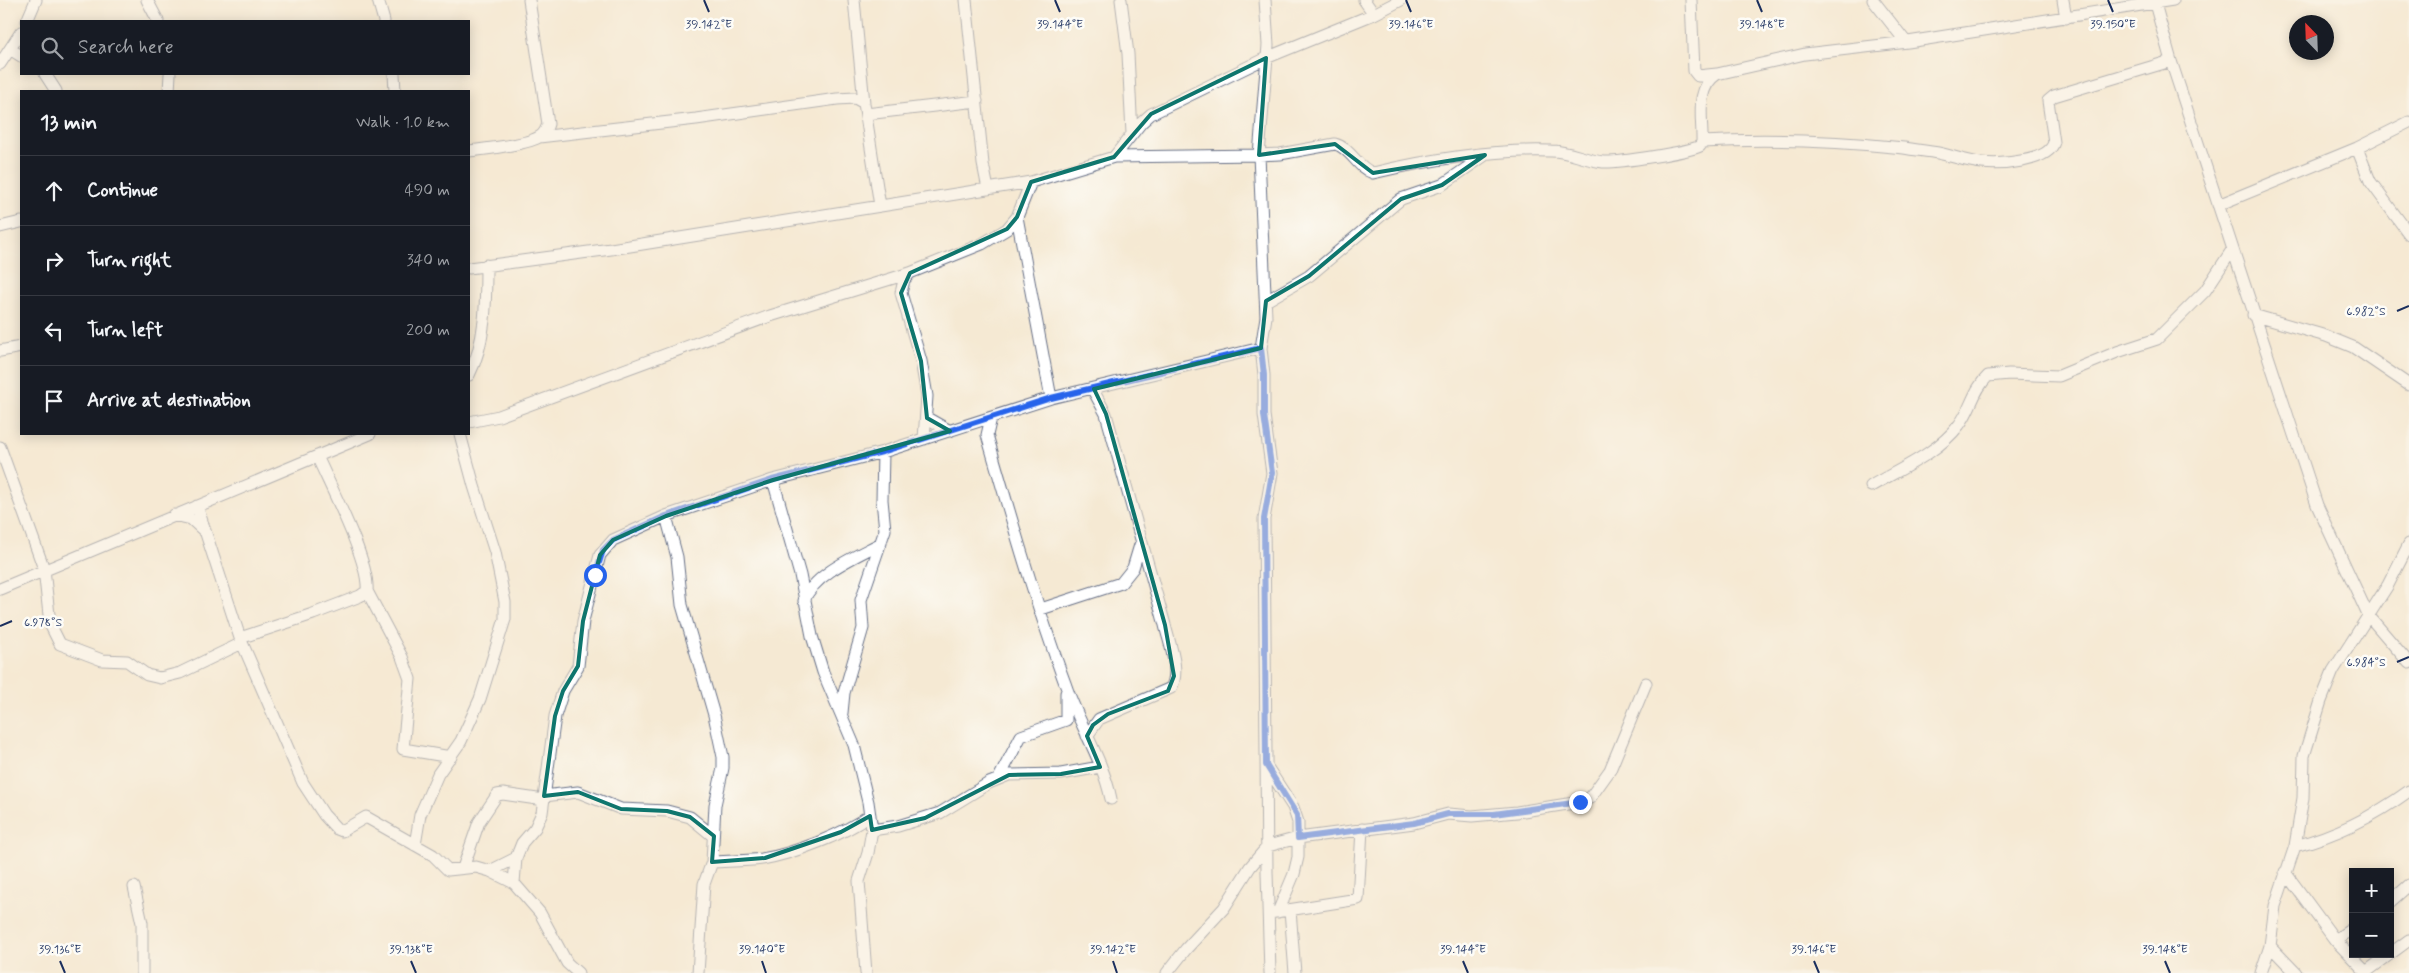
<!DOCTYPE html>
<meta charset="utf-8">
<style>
:root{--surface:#171b24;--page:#242831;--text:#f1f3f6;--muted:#9ea1a6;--line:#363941}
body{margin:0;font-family:Mynerve,sans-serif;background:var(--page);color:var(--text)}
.controls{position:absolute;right:15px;bottom:15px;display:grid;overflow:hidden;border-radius:0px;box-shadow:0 2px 12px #0003}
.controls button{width:45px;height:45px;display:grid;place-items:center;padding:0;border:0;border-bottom:1px solid var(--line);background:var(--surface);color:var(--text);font:25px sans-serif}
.compass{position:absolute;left:2289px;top:15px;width:45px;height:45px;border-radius:50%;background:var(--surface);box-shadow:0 2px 12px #0003;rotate:337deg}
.stop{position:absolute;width:15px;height:15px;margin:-11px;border:4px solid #2563eb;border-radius:50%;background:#fff}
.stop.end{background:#2563eb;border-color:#fff;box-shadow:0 1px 5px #0008}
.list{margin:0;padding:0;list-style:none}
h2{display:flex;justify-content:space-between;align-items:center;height:65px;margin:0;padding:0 20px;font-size:21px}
h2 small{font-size:16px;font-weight:400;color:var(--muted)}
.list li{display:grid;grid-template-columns:32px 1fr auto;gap:15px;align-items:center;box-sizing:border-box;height:70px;padding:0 20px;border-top:1px solid var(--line)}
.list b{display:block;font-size:19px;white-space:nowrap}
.list em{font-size:16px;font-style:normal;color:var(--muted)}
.icon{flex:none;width:28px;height:28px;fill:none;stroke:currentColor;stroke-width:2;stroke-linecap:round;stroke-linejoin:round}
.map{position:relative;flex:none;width:2409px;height:973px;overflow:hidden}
.search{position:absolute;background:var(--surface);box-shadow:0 2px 12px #0003;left:20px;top:20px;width:450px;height:55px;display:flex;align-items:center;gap:12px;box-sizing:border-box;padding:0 18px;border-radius:0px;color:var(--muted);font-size:19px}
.panel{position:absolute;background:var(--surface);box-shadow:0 2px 12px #0003;left:20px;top:90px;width:450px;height:345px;border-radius:0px}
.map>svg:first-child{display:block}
</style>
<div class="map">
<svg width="2409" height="973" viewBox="0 0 2409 973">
<rect width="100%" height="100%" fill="#fdfcf7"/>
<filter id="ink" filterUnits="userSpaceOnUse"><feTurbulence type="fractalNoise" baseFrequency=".02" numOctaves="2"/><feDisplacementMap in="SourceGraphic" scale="10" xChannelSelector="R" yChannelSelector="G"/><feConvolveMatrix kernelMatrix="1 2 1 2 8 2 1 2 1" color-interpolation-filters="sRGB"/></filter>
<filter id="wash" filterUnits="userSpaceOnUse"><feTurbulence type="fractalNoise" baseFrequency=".0096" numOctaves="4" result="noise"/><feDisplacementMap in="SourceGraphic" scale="20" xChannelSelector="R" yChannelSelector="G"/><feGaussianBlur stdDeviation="1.12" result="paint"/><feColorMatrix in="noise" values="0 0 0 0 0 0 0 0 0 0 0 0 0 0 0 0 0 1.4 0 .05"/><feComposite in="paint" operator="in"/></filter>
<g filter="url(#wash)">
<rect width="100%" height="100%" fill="#f5e9d3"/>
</g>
<g filter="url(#ink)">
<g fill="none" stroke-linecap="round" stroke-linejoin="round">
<defs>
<path id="street" d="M147 0 158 21
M378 0 384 21
M854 0 864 103 880 206
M966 0 983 164 988 189
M1121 0 1128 54 1132 134
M1265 0 1268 45 1259 155 1266 317 1261 348 1264 375V415L1272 473 1264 519 1267 872 1270 973
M1364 0 1374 14
M1691 0 1694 71 1698 76 1717 74
M1873 0 1906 42
M2063 0 2066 18
M2154 0 2171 61 2317 505 2368 615 2409 663
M27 21 36 0
M10 49 21 56
M0 64 21 32
M45 74 56 91
M394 74 395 91
M169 91 170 74
M866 114 977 101
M539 137 696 119 837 99 855 98 864 103
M1702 142C1769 138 1837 141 1904 148 1915 150 1927 151 1938 153 1953 156 1967 162 1982 163 2000 165 2049 162 2054 142L2048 101 2054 96 2171 61
M2357 148 2370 181 2409 234
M469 151C486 149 526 145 539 137 545 134 546 129 548 124L529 0
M1114 157 1259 155 1280 154 1335 144C1351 148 1357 168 1373 173 1428 160 1494 149 1551 151 1569 151 1585 160 1603 162 1617 163 1689 152 1700 146L1702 142C1703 120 1694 89 1717 74L1805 54 1908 42 2173 0
M2218 205 2357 148 2409 122
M1017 217 1051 398
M0 227 21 222
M469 268 611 249 1031 182 1114 157 1141 123 1151 114 1266 58 1374 14 1401 0
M910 273 904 280 901 293 921 361 927 396 924 439
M1266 301 1309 276 1401 199 1442 185 1484 156
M2253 315 2326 336 2353 347 2409 385
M0 351 21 347
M469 375C486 342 486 302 486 265
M927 418 950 431
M991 418 987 435C1011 518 1036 605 1066 686 1079 724 1103 760 1111 799
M469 422 499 416 770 316 910 273 982 244 1007 229 1017 217 1031 182
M0 447 44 569 50 624 60 644 102 660 127 661 147 675 160 678 180 673 242 643
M773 480 800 575 812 636 823 672 854 745 868 802 872 830 868 853 859 881 866 973
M1871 486C1900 469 1938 453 1959 425 1971 410 1973 390 1988 376L2009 374 2059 376 2117 352 2157 339 2205 291 2232 250
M197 506 240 638 303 783 324 815 337 829 342 831 366 817 433 855 448 870 476 867 490 871 514 883 540 913 567 963 578 973
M174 515 191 519 204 531
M666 516 677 557 682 605 714 715 723 757V768L715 805 712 862 704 884 698 973
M0 589 370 434
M367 591 402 657 410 679 403 749 451 757
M804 601C813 574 857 556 881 543
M1041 609 1121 583 1133 568 1140 545
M240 638 313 614 360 596 367 591C370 562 330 486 317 456
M842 713 844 693 863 628 861 600 885 530 882 500 883 452
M1087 736 1099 719 1171 688C1181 671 1169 643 1165 625L1106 414 1093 390
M1267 767 1293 807 1298 822V857L1294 874 1278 912
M999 778 1021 736 1066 720V693
M544 796 578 792 621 809 667 811 690 817 713 836
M872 830 898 826 940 813 989 783 1009 775 1061 774 1100 767
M415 845 420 815 438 774 461 741 480 699 505 619V602L495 552 474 486 460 434
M2295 846C2338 835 2373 817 2409 791
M712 862C729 861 746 861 762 859 793 854 845 834 870 815
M463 868 479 822 497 795 503 794 544 800
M490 871 516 858
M2285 872 2335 940 2367 973
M514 883 516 858 522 843 535 828 542 813 555 716 563 691 578 666 583 621 600 555 613 540 666 516 773 480 883 452 1051 398 1261 348
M134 887 142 923V973
M2390 902 2409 885
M1290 910 1295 973
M1269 913 1358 899 1362 829
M2335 940 2353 928
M2270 946 2296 973
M2390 954 2409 940
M2366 972 2390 954
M1167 973 1186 949 1224 908 1250 867 1268 846 1298 838 1414 823 1448 814 1472 816 1517 812 1580 802 1590 798 1610 770 1646 683
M2261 973 2270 946 2275 906 2295 846 2303 798 2304 756 2321 701 2333 671 2388 585 2409 544"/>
</defs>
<use href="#street" stroke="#677087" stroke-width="13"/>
<use href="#street" stroke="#fff" stroke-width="11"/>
</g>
</g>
<g fill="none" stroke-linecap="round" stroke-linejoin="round" filter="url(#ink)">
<path stroke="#2563eb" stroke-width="6" d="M595 575 603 550 613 540 666 516 772 480 882 452 1051 398 1261 348 1264 375V415L1272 473 1264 519 1266 765 1297 815 1298 838 1414 823 1448 814H1494L1580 802"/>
</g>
<path d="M0 0H2409V973H0ZM1266 58 1259 155 1335 144 1373 173 1485 155 1442 185 1401 199 1309 276 1266 301 1261 348 1094 389 1106 414 1165 625 1174 676 1168 691 1108 714 1093 725 1087 736 1100 767 1061 774 1009 775 925 818 872 830 870 816 841 832 765 858 712 862 714 836 690 817 667 811 621 809 578 792 544 796 555 716 563 691 578 666 583 621 600 555 613 540 666 516 773 480 950 431 927 418 921 361 901 293 910 273 1007 229 1017 217 1031 182 1114 157 1151 114Z" fill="#f5e9d3" fill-opacity=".55" fill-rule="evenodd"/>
<path fill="none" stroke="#0f766e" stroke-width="4" stroke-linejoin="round" d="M1266 58 1259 155 1335 144 1373 173 1485 155 1442 185 1401 199 1309 276 1266 301 1261 348 1094 389 1106 414 1165 625 1174 676 1168 691 1108 714 1093 725 1087 736 1100 767 1061 774 1009 775 925 818 872 830 870 816 841 832 765 858 712 862 714 836 690 817 667 811 621 809 578 792 544 796 555 716 563 691 578 666 583 621 600 555 613 540 666 516 773 480 950 431 927 418 921 361 901 293 910 273 1007 229 1017 217 1031 182 1114 157 1151 114Z"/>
<path fill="none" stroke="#1b2f5e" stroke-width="2" d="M704 0 709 12M1055 0 1060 12M1406 0 1411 12M1757 0 1762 12M2108 0 2113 12M2397 311 2409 306M0 626 12 621M2397 662 2409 657M60 961 65 973M411 961 416 973M762 961 766 973M1113 961 1117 973M1463 961 1468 973M1814 961 1819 973M2165 961 2170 973"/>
<g font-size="12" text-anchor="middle" fill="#1b2f5e" stroke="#fdfcf7" stroke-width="5" stroke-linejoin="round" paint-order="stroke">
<text x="709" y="28">39.142°E</text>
<text x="1060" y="28">39.144°E</text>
<text x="1411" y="28">39.146°E</text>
<text x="1762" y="28">39.148°E</text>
<text x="2113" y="28">39.150°E</text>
<text x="2366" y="315">6.982°S</text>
<text x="43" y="626">6.978°S</text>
<text x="2366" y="666">6.984°S</text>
<text x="60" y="953">39.136°E</text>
<text x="411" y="953">39.138°E</text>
<text x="762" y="953">39.140°E</text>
<text x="1113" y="953">39.142°E</text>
<text x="1463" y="953">39.144°E</text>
<text x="1814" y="953">39.146°E</text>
<text x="2165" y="953">39.148°E</text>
</g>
</svg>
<div class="controls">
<button>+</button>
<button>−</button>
</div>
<svg class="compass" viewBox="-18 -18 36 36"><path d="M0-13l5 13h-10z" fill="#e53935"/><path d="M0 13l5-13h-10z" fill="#9ea1a6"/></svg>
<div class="stop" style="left:595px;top:575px"></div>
<div class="stop end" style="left:1580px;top:802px"></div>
<div class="search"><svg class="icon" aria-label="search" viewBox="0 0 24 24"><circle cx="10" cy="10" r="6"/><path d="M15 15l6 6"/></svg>Search here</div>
<section class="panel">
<h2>13 min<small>Walk · 1.0 km</small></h2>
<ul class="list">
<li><svg class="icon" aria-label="ahead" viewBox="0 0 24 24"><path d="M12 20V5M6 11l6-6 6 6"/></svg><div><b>Continue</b></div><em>490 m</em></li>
<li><svg class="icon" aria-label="right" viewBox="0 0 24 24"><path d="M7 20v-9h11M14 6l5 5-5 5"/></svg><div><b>Turn right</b></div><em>340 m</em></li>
<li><svg class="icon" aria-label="left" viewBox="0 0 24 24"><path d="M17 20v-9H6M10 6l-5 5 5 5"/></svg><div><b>Turn left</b></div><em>200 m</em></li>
<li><svg class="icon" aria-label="arrive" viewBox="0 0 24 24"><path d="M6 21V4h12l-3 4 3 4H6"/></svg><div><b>Arrive at destination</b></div></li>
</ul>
</section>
</div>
